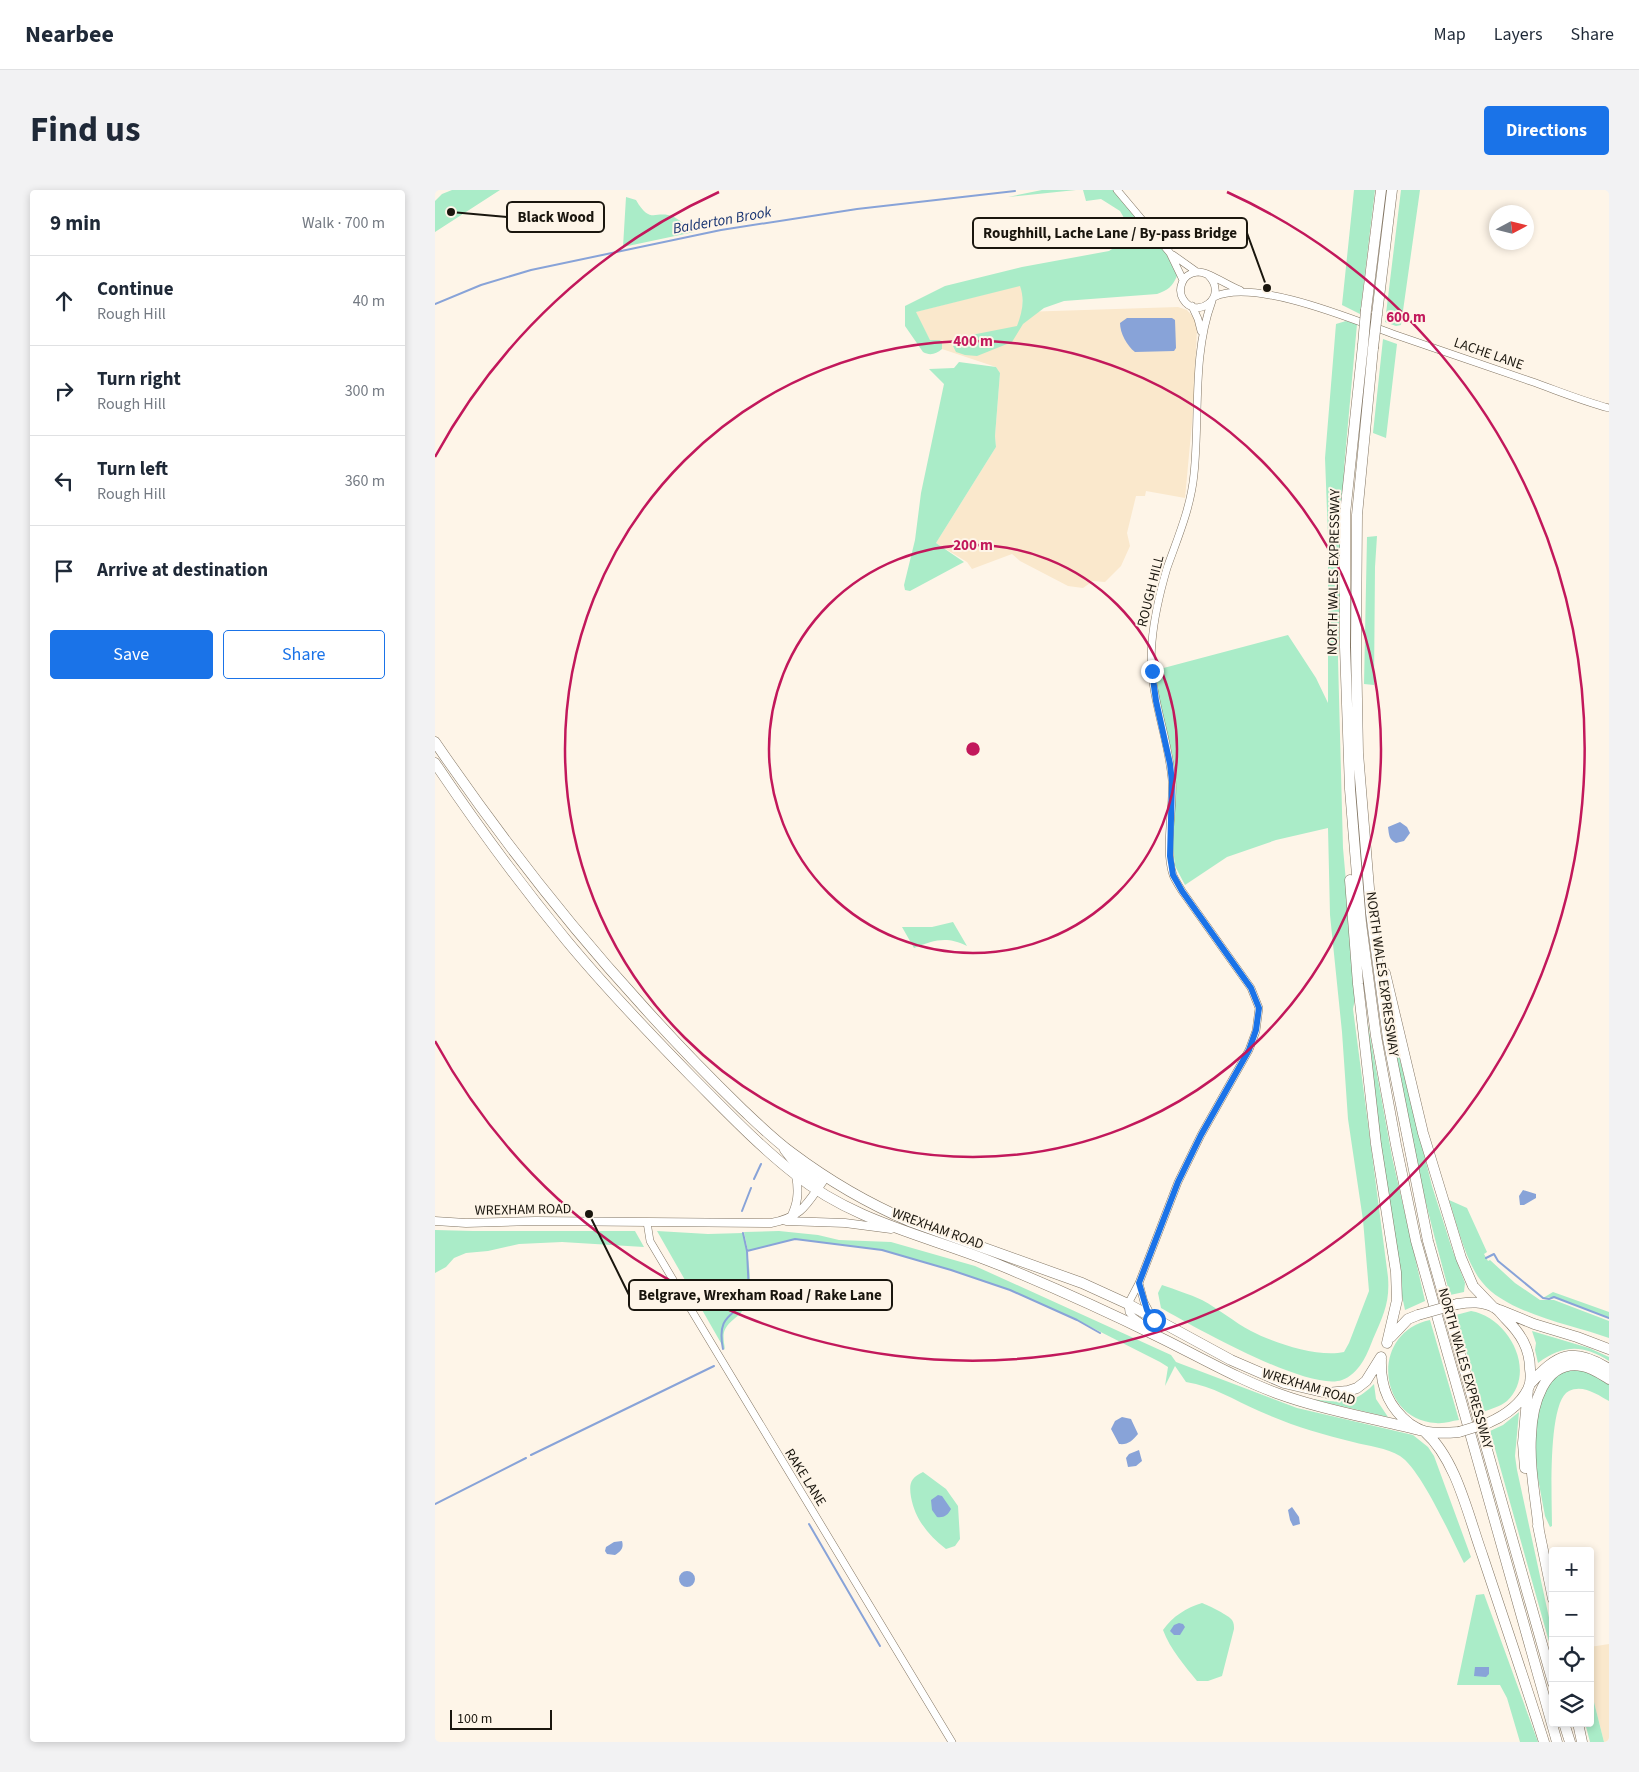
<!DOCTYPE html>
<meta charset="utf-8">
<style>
:root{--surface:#fff;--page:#f2f2f3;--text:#1f2937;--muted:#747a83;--line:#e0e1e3;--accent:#1a73e8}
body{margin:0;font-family:"Source Sans 3",sans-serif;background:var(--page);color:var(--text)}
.controls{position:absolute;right:15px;bottom:15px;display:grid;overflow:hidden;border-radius:5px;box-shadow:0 2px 8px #0003}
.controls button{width:45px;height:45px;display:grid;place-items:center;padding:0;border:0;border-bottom:1px solid var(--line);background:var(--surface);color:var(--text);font:25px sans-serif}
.compass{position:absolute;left:1054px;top:15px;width:45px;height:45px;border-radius:50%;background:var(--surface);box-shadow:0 2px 8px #0003;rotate:83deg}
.scale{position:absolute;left:15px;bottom:12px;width:102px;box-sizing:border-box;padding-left:5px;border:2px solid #1a160e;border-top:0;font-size:14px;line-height:18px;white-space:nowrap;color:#1a160e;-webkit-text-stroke:4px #fef5e8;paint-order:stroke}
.stop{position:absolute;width:15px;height:15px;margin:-11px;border:4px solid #1a73e8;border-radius:50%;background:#fff}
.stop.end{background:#1a73e8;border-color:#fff;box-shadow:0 1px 5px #0008}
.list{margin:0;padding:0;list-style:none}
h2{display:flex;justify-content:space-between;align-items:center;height:65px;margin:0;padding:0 20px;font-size:21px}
h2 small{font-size:16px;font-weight:400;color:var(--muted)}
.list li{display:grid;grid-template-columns:32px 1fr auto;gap:15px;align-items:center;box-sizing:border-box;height:90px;padding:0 20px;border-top:1px solid var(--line)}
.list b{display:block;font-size:19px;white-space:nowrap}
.list p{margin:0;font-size:16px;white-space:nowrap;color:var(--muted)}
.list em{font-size:16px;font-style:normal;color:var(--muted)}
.actions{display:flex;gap:10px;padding:15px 20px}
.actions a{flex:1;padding:11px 0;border:1px solid var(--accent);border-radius:5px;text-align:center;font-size:18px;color:var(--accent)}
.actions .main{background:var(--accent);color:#fff}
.icon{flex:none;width:28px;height:28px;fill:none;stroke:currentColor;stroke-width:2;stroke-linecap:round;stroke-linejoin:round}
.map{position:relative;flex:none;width:1174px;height:1552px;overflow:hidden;border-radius:5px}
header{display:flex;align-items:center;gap:30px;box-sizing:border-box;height:70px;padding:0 25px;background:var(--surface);border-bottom:1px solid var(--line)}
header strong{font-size:24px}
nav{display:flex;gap:28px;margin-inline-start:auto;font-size:18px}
.intro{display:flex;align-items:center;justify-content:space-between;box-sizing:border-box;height:120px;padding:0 30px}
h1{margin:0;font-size:35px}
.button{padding:12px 22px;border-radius:5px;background:var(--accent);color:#fff;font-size:18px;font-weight:700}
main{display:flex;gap:30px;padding:0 30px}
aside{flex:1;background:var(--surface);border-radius:5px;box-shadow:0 2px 8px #0003}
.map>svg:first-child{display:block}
</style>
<header>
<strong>Nearbee</strong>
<nav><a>Map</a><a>Layers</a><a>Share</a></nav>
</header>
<div class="intro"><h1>Find us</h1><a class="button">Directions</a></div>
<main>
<aside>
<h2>9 min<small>Walk · 700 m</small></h2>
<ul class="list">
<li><svg class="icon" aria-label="ahead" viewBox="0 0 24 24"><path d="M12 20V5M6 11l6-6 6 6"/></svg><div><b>Continue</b><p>Rough Hill</p></div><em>40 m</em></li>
<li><svg class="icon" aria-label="right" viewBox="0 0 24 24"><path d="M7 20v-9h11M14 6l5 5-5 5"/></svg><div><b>Turn right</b><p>Rough Hill</p></div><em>300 m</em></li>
<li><svg class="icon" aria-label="left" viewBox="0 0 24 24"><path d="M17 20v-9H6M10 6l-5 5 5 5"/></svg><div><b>Turn left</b><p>Rough Hill</p></div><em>360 m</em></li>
<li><svg class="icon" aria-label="arrive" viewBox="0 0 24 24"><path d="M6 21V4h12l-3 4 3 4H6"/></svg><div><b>Arrive at destination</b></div></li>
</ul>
<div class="actions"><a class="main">Save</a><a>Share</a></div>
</aside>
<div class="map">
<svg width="1174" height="1552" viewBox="0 0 1174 1552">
<rect width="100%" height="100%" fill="#fef5e8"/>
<path fill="#fae8cc" d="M586 95 588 103 587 122 743 117 752 120 759 128 762 138 759 211 750 308 711 301 710 306H701L692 343 695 356 686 376 670 392 658 391 648 398 633 396 585 371 577 364 537 379 532 372 501 353 561 257 560 246 565 183 561 177 507 159 495 150 480 122Z
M1174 1454V1552H1169L1155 1496V1457Z"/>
<path fill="#aaecc8" d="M17 0H65L0 42V11L7 4Z
M607 0H641L573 7Z
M648 0H678L731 63 742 86C737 97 733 100 722 104L629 111 609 118 588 134 577 152 542 166 530 165 521 162 518 156 521 148 582 136C587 123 590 110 585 96L481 122 495 150H505L507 153V159C501 164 495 166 488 162L470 136V116L510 96 587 77 674 61 699 45 685 21 666 9 651 11Z
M919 0H940L925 124 907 115Z
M966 0H985L966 135 961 136 950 132Z
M191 7 201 10C216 36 220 19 239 27 246 31 253 37 259 42L188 57Z
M911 131 922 134 909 278 903 469 908 658 921 804 918 819 953 1087C955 1113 948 1126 938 1149 932 1165 924 1184 907 1190 874 1202 759 1137 726 1118L723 1103 727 1095C741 1100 754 1104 767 1110 784 1119 799 1132 816 1141 839 1153 884 1168 909 1162L914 1153 934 1101 928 1030 913 929 907 842 895 725 893 638 841 650 792 667 750 695 740 676 738 657 741 590 738 567 724 511 721 480 853 445 881 488 893 513V347L890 268 901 134Z
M948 149 962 154 951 248 938 243Z
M524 172 561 177 565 183 560 246 561 257 501 353 529 372 475 401 470 400 469 395 480 350 486 303 509 194 494 179 519 178Z
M942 346 940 377 939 495 929 494 932 347Z
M518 732 532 756C512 746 499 750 479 758L467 737H497Z
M930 818 957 967 990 1111 970 1120 966 1101 940 921Z
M957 838 997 996 1017 1059 1030 1093 1029 1102 1015 1105C991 1017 969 928 957 838Z
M1014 1010 1032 1018 1052 1062 1049 1064 1053 1071 1055 1070 1080 1093 1105 1110H1119L1174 1131V1148C1137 1135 1071 1123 1047 1092 1031 1073 1022 1034 1014 1010Z
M0 1040 38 1041H200L209 1057 127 1052 84 1054 53 1061 31 1063 19 1068 11 1077 0 1083Z
M222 1041 273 1044 308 1043C313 1067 321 1098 307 1121 306 1124 302 1126 299 1129 286 1140 288 1145 290 1160Z
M344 1041 383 1045 404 1050 456 1052 540 1076 736 1165 741 1172 862 1218 978 1245 993 1257 999 1266 1036 1367 1029 1373C1017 1349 986 1279 965 1266 952 1258 933 1256 918 1252 885 1244 855 1235 824 1221 799 1210 778 1196 751 1192L740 1176 730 1196 733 1177 725 1172 642 1130 575 1100 516 1080 447 1060 360 1049 313 1061 309 1042Z
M1118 1102 1174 1122V1128L1120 1107 1108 1108Z
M1036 1121C1073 1127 1103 1181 1072 1211 1066 1216 1056 1219 1048 1222L1021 1125Z
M995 1130 1024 1230C1016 1231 1009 1234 1001 1233 943 1230 934 1143 995 1130Z
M1097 1141 1154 1158 1174 1167V1171C1147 1154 1128 1155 1103 1173L1100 1160 1101 1153Z
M1141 1179 1151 1182 1174 1194V1211C1163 1205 1148 1194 1134 1201 1112 1211 1117 1312 1117 1336L1115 1337 1110 1326 1101 1278 1100 1245 1102 1225 1111 1197 1125 1182Z
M939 1194 941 1209 953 1227 872 1208C891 1211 913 1216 930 1202 933 1200 936 1197 939 1194Z
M1084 1222 1080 1266 1082 1280 1118 1446V1466L1055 1241 1068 1235Z
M488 1282 511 1299 523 1316 525 1349 520 1356 511 1359C493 1345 480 1329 476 1307 474 1294 475 1288 488 1282Z
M1049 1404 1103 1552H1085L1072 1508 1065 1495H1022L1041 1405Z
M767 1413C773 1415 795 1426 797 1430 799 1433 799 1436 799 1439L787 1486 773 1491H762C750 1476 735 1459 728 1440 738 1426 751 1418 767 1413Z
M1155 1496 1169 1552H1155L1150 1533H1155Z"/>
<path fill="#88a3d8" d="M692 128H737L740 130 741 158 739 161 700 162C692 156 685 143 685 133Z
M965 632 972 637 975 643 969 651 961 653C954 650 954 645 953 637Z
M1088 1000 1101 1004V1008L1089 1015H1085L1084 1006Z
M687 1227 696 1229 703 1244C697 1251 693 1255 684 1254L676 1239 680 1231Z
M704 1260 707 1271 701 1276 693 1277 691 1268 694 1264Z
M503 1305 507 1306 516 1319C513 1325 509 1328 502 1327L497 1320 496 1310Z
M857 1317 864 1327 865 1334 858 1336 855 1330 853 1320Z
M187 1351C189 1358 186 1361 180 1365L172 1364 170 1361 171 1357 179 1352Z
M244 1389a8 8 0 1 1 16 0a8 8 0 1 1-16 0Z
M744 1433 748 1434 750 1437 745 1445H739L735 1441 739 1435Z
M1040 1477H1054V1484L1051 1487 1039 1486Z"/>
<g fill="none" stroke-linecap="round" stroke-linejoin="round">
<path stroke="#88a3d8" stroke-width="2" d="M0 114 46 95 96 80 286 40 422 19 580 1
M319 989 326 974
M307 1021 316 998
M312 1061 360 1049 447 1060 516 1080 575 1100 642 1130 665 1143
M1051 1068 1059 1064 1063 1071 1108 1108 1114 1109 1119 1107 1174 1128
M288 1159C280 1119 305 1128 314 1103L312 1061 308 1043
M96 1265 279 1176
M0 1314 91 1268
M374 1334 445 1456"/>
<defs>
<path id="tertiary" d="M682 0 735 63 748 90
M738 65 762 82
M773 85C795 107 761 131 748 109 745 104 745 98 747 93 749 87 755 83 762 82 773 81 793 96 805 100
M779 107C819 88 917 129 958 144 1004 160 1049 175 1095 191 1121 200 1147 211 1174 218
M757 116 763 129 766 141
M212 1032 215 1051 237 1088 517 1552
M704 1093 709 1112 716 1125
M712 1137 698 1127 694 1122 693 1114 704 1093 743 992 766 945 814 860 821 841 824 818 816 798 747 701C744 696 740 690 738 685 729 658 739 619 737 590 733 543 712 501 717 452 719 427 725 402 732 378 743 347 756 317 759 284 765 227 757 165 777 111"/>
<path id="secondary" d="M349 960 359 973 386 994
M355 1029C363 1014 364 1002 361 985
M0 1031 31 1033 100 1031 336 1033C369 1027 373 1011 391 987
M351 1031 410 1033 456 1039"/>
<path id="trunk" d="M931 120 946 0
M942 124 957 0
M928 155 910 324V457L915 599 920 661 926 733 941 846 961 955 981 1051 1122 1552
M938 158 922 325 921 456 923 563 936 723 953 849 993 1051 1118 1493
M0 552C63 644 131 732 206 814 238 850 271 884 306 918 322 933 338 949 357 963 393 990 432 1013 474 1031L647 1093 693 1114 796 1170 849 1193 892 1203 913 1201 922 1198 931 1191 946 1167
M0 573C41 634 85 694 132 751 171 798 214 843 257 887 290 920 323 955 360 984 420 1033 498 1047 567 1076 620 1098 673 1122 724 1147 765 1167 804 1190 847 1205 891 1221 938 1228 984 1240
M915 690 923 794 941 954 961 1082 962 1110 952 1153
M950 783 988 943 1026 1068 1038 1096 1058 1117
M1022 1114C1035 1112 1048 1111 1060 1118 1064 1120 1067 1125 1071 1129 1085 1143 1095 1158 1095 1179 1096 1185 1096 1193 1093 1199 1085 1215 1069 1226 1053 1233
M1065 1120 1099 1134 1142 1147 1174 1159
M956 1147 973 1129 983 1125
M946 1169C945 1196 953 1217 975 1234 980 1237 984 1240 989 1241 1001 1244 1013 1243 1024 1242
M1095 1194C1122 1164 1137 1156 1174 1179
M990 1242C1021 1269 1033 1325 1047 1364 1068 1427 1089 1489 1109 1552
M1090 1278 1088 1253 1093 1199
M1103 1336 1118 1409
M1104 1341C1101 1310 1094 1278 1096 1246 1097 1217 1108 1169 1147 1176 1156 1177 1166 1184 1174 1189
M1129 1533 1135 1552
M1143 1533 1147 1552"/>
</defs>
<use href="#tertiary" stroke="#827563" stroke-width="8"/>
<use href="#secondary" stroke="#827563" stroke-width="9"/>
<use href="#trunk" stroke="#827563" stroke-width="11"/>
<use href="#tertiary" stroke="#fff" stroke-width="7"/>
<use href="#secondary" stroke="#fff" stroke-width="8"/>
<use href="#trunk" stroke="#fff" stroke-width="10"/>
<defs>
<path id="trunk-bridge" d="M928 155 931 120
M938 158 942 124
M983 1125 1022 1114
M1024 1242 1053 1233"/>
</defs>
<use href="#trunk-bridge" stroke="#827563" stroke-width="11" stroke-linecap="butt"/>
<use href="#trunk-bridge" stroke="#fff" stroke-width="10"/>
</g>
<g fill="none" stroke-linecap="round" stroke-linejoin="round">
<path stroke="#1a73e8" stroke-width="6" d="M717 481 721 511 735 574 737 592 735 666 738 685 747 701 816 798 824 818 821 840 814 860 766 945 743 992 704 1093 712 1120 719 1130"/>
</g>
<g fill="none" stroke="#c2185b" stroke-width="2.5">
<circle cx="538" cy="559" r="204"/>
<circle cx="538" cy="559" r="408"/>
<path d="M0 267A612 612 0 0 1 284 2M792 2A612 612 0 1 1 0 851"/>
</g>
<g text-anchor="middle" stroke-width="4" stroke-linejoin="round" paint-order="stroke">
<g font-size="14" fill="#1a160e" stroke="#fef5e8">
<text transform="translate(1054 163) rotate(19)" y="5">LACHE LANE</text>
<text transform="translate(898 382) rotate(-89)" y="5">NORTH WALES EXPRESSWAY</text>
<text transform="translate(715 401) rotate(-76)" y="5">ROUGH HILL</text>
<text transform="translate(948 784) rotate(82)" y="5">NORTH WALES EXPRESSWAY</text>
<text transform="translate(88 1019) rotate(-1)" y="5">WREXHAM ROAD</text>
<text transform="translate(503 1038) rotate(20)" y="5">WREXHAM ROAD</text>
<text transform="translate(1031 1178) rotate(74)" y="5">NORTH WALES EXPRESSWAY</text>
<text transform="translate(874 1196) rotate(17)" y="5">WREXHAM ROAD</text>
<text transform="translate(371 1287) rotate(58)" y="5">RAKE LANE</text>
</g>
<g font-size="15" font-style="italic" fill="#173371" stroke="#fef5e8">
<text transform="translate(287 30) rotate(-10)" y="5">Balderton Brook</text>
</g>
</g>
<circle cx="538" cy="559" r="8" fill="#c2185b" stroke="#fef5e8" stroke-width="2.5"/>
<g font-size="15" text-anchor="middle" font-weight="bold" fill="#c2185b" stroke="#fef5e8" stroke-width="4" stroke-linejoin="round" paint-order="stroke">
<text x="971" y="132">600 m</text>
<text x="538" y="156">400 m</text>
<text x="538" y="360">200 m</text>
</g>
<path fill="none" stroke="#1a160e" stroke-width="2" d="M16 22L72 27M832 98L812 43M154 1024L194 1105"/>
<g fill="#1a160e" stroke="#fef5e8" stroke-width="2">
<circle cx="16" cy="22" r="5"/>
<circle cx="832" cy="98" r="5"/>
<circle cx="154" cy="1024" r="5"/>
</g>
<g fill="#fef5e8" stroke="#1a160e" stroke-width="2">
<rect x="72" y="12" width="97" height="30" rx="5"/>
<rect x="538" y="28" width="274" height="30" rx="5"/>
<rect x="194" y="1090" width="263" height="30" rx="5"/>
</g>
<g font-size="15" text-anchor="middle" font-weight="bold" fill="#1a160e">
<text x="121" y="32">Black Wood</text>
<text x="675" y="48">Roughhill, Lache Lane / By-pass Bridge</text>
<text x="325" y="1110">Belgrave, Wrexham Road / Rake Lane</text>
</g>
</svg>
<div class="controls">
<button>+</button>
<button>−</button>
<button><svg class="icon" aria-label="locate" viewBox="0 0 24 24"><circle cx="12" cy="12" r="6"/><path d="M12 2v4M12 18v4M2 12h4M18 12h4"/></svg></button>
<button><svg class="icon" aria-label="layers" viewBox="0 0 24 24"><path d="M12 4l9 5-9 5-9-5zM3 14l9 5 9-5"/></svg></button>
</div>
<svg class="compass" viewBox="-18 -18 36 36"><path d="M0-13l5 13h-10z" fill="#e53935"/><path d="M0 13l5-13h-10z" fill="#747a83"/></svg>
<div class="scale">100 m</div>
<div class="stop" style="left:719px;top:1130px"></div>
<div class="stop end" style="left:717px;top:481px"></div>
</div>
</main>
